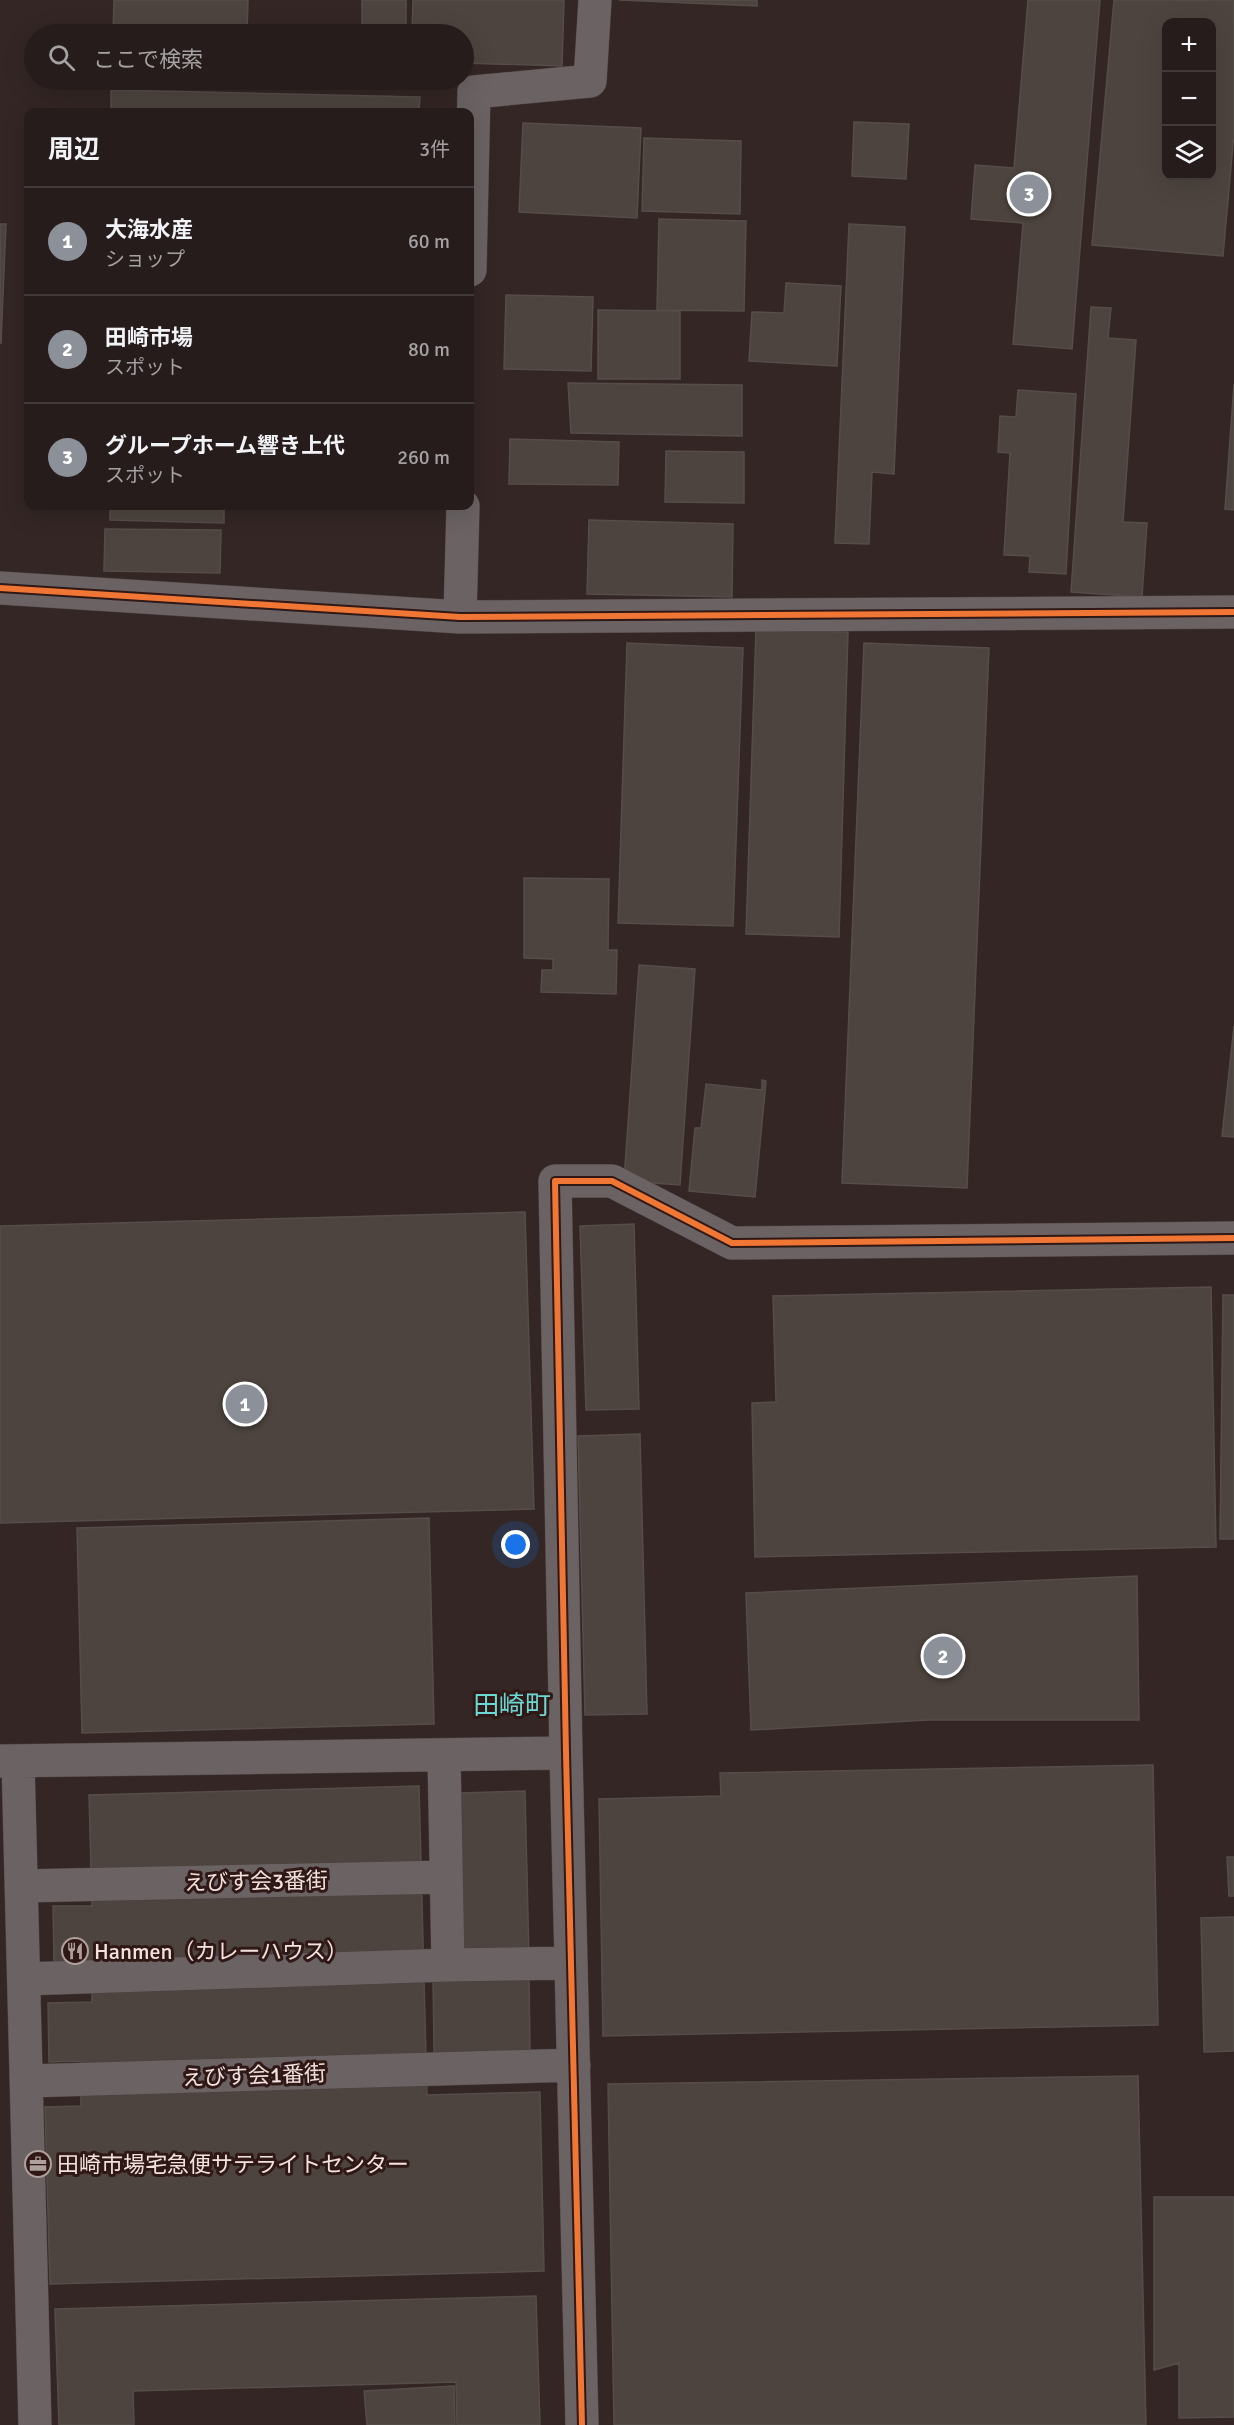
<!DOCTYPE html>
<html lang="ja">
<meta charset="utf-8">
<style>
:root{--surface:#261c1b;--page:#322928;--text:#f1f3f6;--muted:#a4a1a3;--line:#423a3a;--accent:#8c9099}
body{margin:0;font-family:Signika,"Noto Sans JP",sans-serif;background:var(--page);color:var(--text)}
.controls{position:absolute;right:18px;top:18px;display:grid;overflow:hidden;border-radius:12px;box-shadow:0 6px 24px #0002}
.controls button{width:54px;height:54px;display:grid;place-items:center;padding:0;border:0;border-bottom:2px solid var(--line);background:var(--surface);color:var(--text);font:30px sans-serif}
.you{position:absolute;left:516px;top:1545px;width:21px;height:21px;margin:-15px;border:4px solid #fff;border-radius:50%;background:#1a73e8;box-shadow:0 0 0 9px #1a73e833}
.badge{display:grid;place-items:center;width:39px;height:39px;border-radius:50%;background:var(--accent);color:#fff;font-size:20px;font-weight:700}
.pin{position:absolute;translate:-50% -50%;border:3px solid #fff;box-shadow:0 2px 6px #0006}
.list{margin:0;padding:0;list-style:none}
h2{display:flex;justify-content:space-between;align-items:center;height:78px;margin:0;padding:0 24px;font-size:26px}
h2 small{font-size:20px;font-weight:400;color:var(--muted)}
.list li{display:grid;grid-template-columns:39px 1fr auto;gap:18px;align-items:center;box-sizing:border-box;height:108px;padding:0 24px;border-top:2px solid var(--line)}
.list b{display:block;font-size:22px;white-space:nowrap}
.list p{margin:0;font-size:20px;white-space:nowrap;color:var(--muted)}
.list em{font-size:20px;font-style:normal;color:var(--muted)}
.icon{flex:none;width:33px;height:33px;fill:none;stroke:currentColor;stroke-width:2;stroke-linecap:round;stroke-linejoin:round}
.map{position:relative;flex:none;width:1234px;height:2425px;overflow:hidden}
.search{position:absolute;background:var(--surface);box-shadow:0 6px 24px #0002;left:24px;top:24px;width:450px;height:66px;display:flex;align-items:center;gap:15px;box-sizing:border-box;padding:0 21px;border-radius:33px;color:var(--muted);font-size:22px}
.panel{position:absolute;background:var(--surface);box-shadow:0 6px 24px #0002;left:24px;top:108px;width:450px;height:402px;border-radius:12px}
.map>svg:first-child{display:block}
</style>
<div class="map">
<svg width="1234" height="2425" viewBox="0 0 1234 2425">
<rect width="100%" height="100%" fill="#332624"/>
<path fill="#4d443f" stroke="#564d49" stroke-width="1.5" fill-rule="evenodd" d="M114 0H248L247 34H113Z
M362 0H406V34H362Z
M413 0H564L562 66 464 63V34H412Z
M619 0H757V6Z
M1028 0H1100L1072 349 1013 344 1023 223 971 219 975 165 1014 168Z
M1114 0H1234V133L1223 256 1092 245ZM1166 22H1212V176H1166Z
M111 90 420 97 419 112H111Z
M854 122 909 124 906 179 852 176Z
M523 123 641 128 637 218 519 212Z
M644 138 741 141 740 214 642 211Z
M659 219 746 221 744 311 657 310Z
M0 224H6L1 343H0Z
M849 224 905 227 894 474 872 472 869 544 835 543Z
M786 283 841 286 837 366 749 361 752 312 784 313Z
M506 295 593 297 591 371 504 369Z
M1091 307 1111 308 1108 338 1136 340 1123 522 1147 523 1142 597 1071 592Z
M598 310 680 311V379H598Z
M568 383 742 385V436L571 433Z
M1234 384V510L1225 509Z
M1018 390 1076 394 1066 574 1029 572 1030 556 1004 555 1010 453 998 452 1000 416 1016 417Z
M510 439 619 442 618 485 509 484Z
M666 451 744 452V503L665 502Z
M110 506H224V523L110 520Z
M589 520 733 524 732 597 587 594Z
M105 529 221 530 220 573 104 571Z
M756 629 848 632 839 937 746 934Z
M627 643 743 648 733 926 618 923Z
M864 643 989 648 967 1188 842 1183Z
M524 878 609 879 608 950H617L616 994 541 992 542 970H553V959L524 958Z
M639 965 695 969 680 1185 624 1181Z
M1234 1026V1137L1222 1136Z
M762 1080 766 1081 755 1197 689 1191 695 1128H701L706 1084 762 1090Z
M525 1212 534 1509 0 1523V1226Z
M634 1224 639 1409 586 1410 580 1226Z
M1211 1287 1216 1547 755 1557 752 1403 776 1402 773 1296Z
M1223 1295H1234V1539H1220Z
M640 1434 647 1714 585 1715 578 1436Z
M429 1518 434 1724 82 1733 77 1528Z
M1137 1576 1139 1720H928L751 1730 746 1593Z
M1153 1765 1158 2025 603 2036 599 1799 721 1796 720 1773Z
M419 1786 427 2095 540 2092 544 2271 50 2284 45 2107 81 2106 80 2061 49 2062 48 2003 92 2002V1976L54 1962 53 1906H92L89 1795Z
M525 1791 529 1958 464 1959 460 1793Z
M1227 1857H1234V1896H1229Z
M1234 1917V2051L1204 2052 1201 1918Z
M529 1974 530 2051 434 2053 433 1976Z
M1138 2076 1146 2425H614L608 2084Z
M1154 2197H1234V2417L1179 2418V2363L1154 2370Z
M536 2296 540 2425H457L456 2382 133 2391 134 2425H59L55 2309Z
M454 2386 455 2425H367L364 2391Z"/>
<g fill="none" stroke-linecap="round" stroke-linejoin="round">
<defs>
<path id="minor" d="M470 270 474 92 590 81 595 0
M0 588 460 617 1234 612
M460 617 463 506
M444 1755 448 1965 571 1963
M0 1761 566 1753
M18 1761 35 2425
M21 1886 446 1877
M24 1979 448 1965
M27 2081 574 2065
M582 2425 566 1753 555 1181H612L732 1243 1234 1238"/>
</defs>
<use href="#minor" stroke="#4c4140" stroke-width="34"/>
<use href="#minor" stroke="#6a6263" stroke-width="33"/>
<defs>
<path id="cycleway" d="M0 588 460 617 1234 612
M582 2425 566 1753 555 1181H612L732 1243 1234 1238"/>
</defs>
<use href="#cycleway" stroke="#2f1815" stroke-width="10"/>
<use href="#cycleway" stroke="#f07635" stroke-width="6"/>
</g>
<defs>
<symbol id="restaurant-ring" viewBox="-11 -11 22 22"><circle r="9.5" fill="#2f1815" stroke="#afa09d" stroke-width="1.5"/><path d="M-5-6h1v4h1v-4h1v4h1v-4h1v5L-1.5 .5V6h-2V.5L-5-1ZM5-6V6H3V1.5H1.5Q1.5-4 5-6Z" fill="#afa09d"/></symbol>
<symbol id="office-ring" viewBox="-11 -11 22 22"><circle r="9.5" fill="#2f1815" stroke="#afa09d" stroke-width="1.5"/><path d="M-6-3h4V-5.5h4V-3h4V5H-6ZM-1-4.5V-3h2v-1.5ZM-6 0V1H6V0Z" fill="#afa09d"/></symbol>
</defs>
<g fill-rule="evenodd">
<use href="#restaurant-ring" x="60" y="1936" width="30" height="30"/>
<use href="#office-ring" x="23" y="2149" width="30" height="30"/>
</g>
<g text-anchor="middle" stroke-width="6" stroke-linejoin="round" paint-order="stroke">
<g font-size="22" fill="#f2e2de" stroke="#2f1815">
<text transform="translate(256 1881) rotate(-1)" y="8">えびす会3番街</text>
<text transform="translate(254 2075) rotate(-2)" y="8">えびす会1番街</text>
</g>
<g font-size="22" fill="#f2e2de" stroke="#2f1815" text-anchor="start">
<text x="94" y="1959">Hanmen（カレーハウス）</text>
<text x="57" y="2172">田崎市場宅急便サテライトセンター</text>
</g>
<g font-size="26" fill="#6cd8d4" stroke="#2f1815">
<text x="512" y="1714">田崎町</text>
</g>
</g>
</svg>
<div class="controls">
<button>+</button>
<button>−</button>
<button><svg class="icon" aria-label="layers" viewBox="0 0 24 24"><path d="M12 4l9 5-9 5-9-5zM3 14l9 5 9-5"/></svg></button>
</div>
<div class="you"></div>
<div class="pin badge" style="left:245px;top:1404px">1</div>
<div class="pin badge" style="left:943px;top:1656px">2</div>
<div class="pin badge" style="left:1029px;top:194px">3</div>
<div class="search"><svg class="icon" aria-label="search" viewBox="0 0 24 24"><circle cx="10" cy="10" r="6"/><path d="M15 15l6 6"/></svg>ここで検索</div>
<section class="panel">
<h2>周辺<small>3件</small></h2>
<ul class="list">
<li><span class="badge">1</span><div><b>大海水産</b><p>ショップ</p></div><em>60 m</em></li>
<li><span class="badge">2</span><div><b>田崎市場</b><p>スポット</p></div><em>80 m</em></li>
<li><span class="badge">3</span><div><b>グループホーム響き上代</b><p>スポット</p></div><em>260 m</em></li>
</ul>
</section>
</div>
